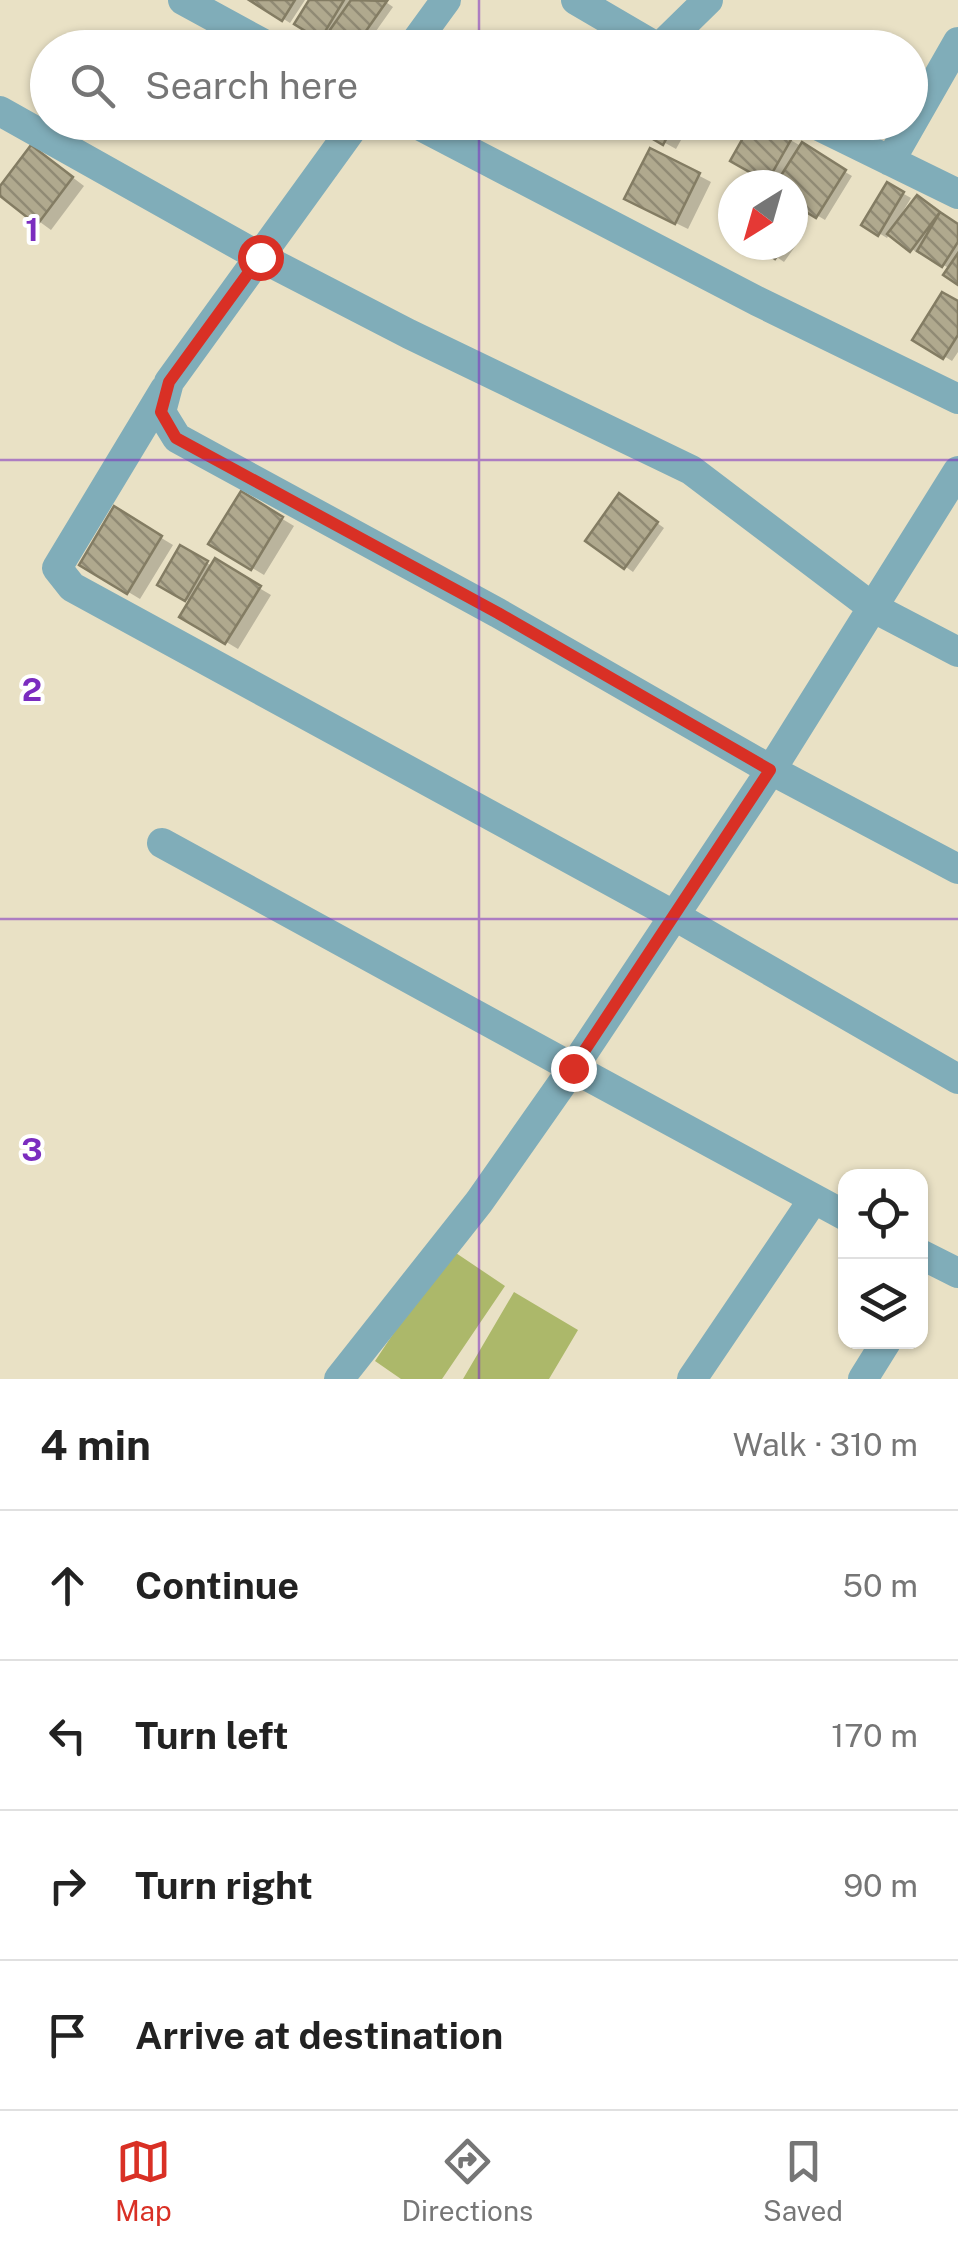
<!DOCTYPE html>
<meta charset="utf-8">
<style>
:root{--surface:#fff;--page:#f2f2f2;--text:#222;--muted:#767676;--line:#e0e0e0;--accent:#d93025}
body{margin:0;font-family:"Public Sans",sans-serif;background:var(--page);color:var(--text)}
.controls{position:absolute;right:30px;bottom:30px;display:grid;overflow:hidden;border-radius:20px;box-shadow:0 2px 8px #0004}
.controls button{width:90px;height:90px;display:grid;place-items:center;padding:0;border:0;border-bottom:2px solid var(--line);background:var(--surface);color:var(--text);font:50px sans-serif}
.compass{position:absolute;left:718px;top:170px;width:90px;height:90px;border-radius:50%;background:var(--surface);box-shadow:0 2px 8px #0004;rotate:217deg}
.stop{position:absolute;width:30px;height:30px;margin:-22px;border:8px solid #d93025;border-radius:50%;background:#fff}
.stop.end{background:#d93025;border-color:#fff;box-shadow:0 2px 10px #0008}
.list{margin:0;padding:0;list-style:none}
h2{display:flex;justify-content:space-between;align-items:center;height:130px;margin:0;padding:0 40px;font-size:42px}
h2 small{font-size:32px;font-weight:400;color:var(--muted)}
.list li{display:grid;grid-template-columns:65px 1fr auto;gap:30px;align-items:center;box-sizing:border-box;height:150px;padding:0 40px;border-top:2px solid var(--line)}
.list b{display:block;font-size:38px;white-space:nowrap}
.list em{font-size:32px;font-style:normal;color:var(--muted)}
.icon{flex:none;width:55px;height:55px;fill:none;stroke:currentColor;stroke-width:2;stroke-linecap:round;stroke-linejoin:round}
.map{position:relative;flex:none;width:958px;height:1379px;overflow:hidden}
.search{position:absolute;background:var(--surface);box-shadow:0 2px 8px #0004;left:30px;right:30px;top:30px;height:110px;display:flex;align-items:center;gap:25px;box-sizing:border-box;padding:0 35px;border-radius:55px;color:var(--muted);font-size:38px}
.sheet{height:730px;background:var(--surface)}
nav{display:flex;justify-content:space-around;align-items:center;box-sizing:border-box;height:140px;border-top:2px solid var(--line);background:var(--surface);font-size:28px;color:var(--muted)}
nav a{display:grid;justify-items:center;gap:5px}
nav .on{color:var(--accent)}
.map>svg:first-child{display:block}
</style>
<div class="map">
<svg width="958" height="1379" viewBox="0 0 958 1379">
<defs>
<pattern id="building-back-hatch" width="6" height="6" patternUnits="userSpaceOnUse" patternTransform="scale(2.5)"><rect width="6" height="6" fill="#b0a98e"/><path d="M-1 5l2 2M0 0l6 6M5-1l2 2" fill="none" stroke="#908a74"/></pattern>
</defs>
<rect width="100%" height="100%" fill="#e9e1c5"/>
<path fill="#acb86a" d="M450 1249 505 1286 442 1379H401L375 1361Z
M514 1292 578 1330 549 1379H463Z"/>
<path fill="#0003" d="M254 0H305L290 23Z
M312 0H383L393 7 364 48H351L333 35 328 42 298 24Z
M628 122H691L676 149Z
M760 122 852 176 825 220 793 201V185H777L733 160Z
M652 151 711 182 688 229 639 205Z
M43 155 84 186 51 230 0 193Z
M888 185 911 198 902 213 905 215 926 202 958 225V282L950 269 921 251 919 254 890 233 887 238 864 224Z
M793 225 804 234 784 262 759 245H793Z
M958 304V352L952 361 916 339Z
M241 494 294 526 264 575 211 543Z
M627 501 664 528 633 572 588 540Z
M115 510 173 545 140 599 82 564Z
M181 549 212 566 215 562 271 595 238 649 183 616 191 602 161 584Z"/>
<path fill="url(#building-back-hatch)" stroke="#837c63" stroke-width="2.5" d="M249 0H295L282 21Z
M309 0H344L320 40 294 24Z
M351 0 387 1 354 48H347L327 34Z
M624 122H675L663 145Z
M752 122H765L792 138 767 182 730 161Z
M802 142 846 170 816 218 793 204V185H775Z
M31 145 73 177 37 225 0 196V186Z
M650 148 700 173 675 224 624 199Z
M887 182 904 192 878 236 861 225Z
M917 195 940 212 910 252 887 234Z
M940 212 958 224V242L942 267 917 251Z
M755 245H786L775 259Z
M958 253V285L943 275Z
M942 292 958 301V335L943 359 912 340Z
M241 491 283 517 251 570 208 544Z
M619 493 658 522 624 569 585 541Z
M114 506 162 536 127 594 79 565Z
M180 545 208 561 185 601 157 585Z
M215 558 261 586 225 644 179 617Z"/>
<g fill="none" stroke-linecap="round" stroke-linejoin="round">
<path stroke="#80adb9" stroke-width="30" d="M183 0 271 48
M576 0 658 48
M411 48 446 0
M659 48 708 0
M0 111 260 257 409 334 691 470 872 607 958 652
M357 122 169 382 161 412 177 438 498 613 771 770 958 869
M413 122 757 301 958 399
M811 122 958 194
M890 161 958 42
M165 389 57 568 72 587 675 916 958 1079
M162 843 573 1068 479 1202 339 1379
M846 1216 573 1068 771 770 958 471
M920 1254 958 1273
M692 1379 813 1200
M863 1379 886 1342"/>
</g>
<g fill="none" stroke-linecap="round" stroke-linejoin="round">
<path stroke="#d93025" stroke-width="12" d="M260 257 169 382 161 412 176 438 498 613 770 770 573 1068"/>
</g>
<path fill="none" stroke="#7b2cbf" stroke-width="2.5" stroke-opacity="0.55" d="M479 0V48M479 122V1379M0 460H958M0 919H958"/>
<g font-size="32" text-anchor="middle" font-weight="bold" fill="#7b2cbf" stroke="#fff" stroke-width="8" stroke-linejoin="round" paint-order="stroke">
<text x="32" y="241">1</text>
<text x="32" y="701">2</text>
<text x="32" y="1161">3</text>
</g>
</svg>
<div class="controls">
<button><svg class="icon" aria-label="locate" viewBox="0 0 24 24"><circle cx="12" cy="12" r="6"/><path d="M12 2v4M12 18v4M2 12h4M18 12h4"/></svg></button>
<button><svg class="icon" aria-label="layers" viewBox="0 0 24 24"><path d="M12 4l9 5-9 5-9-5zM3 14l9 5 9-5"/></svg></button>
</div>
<svg class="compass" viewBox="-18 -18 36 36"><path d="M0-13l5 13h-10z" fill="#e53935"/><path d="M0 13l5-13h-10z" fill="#767676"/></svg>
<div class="stop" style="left:260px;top:257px"></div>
<div class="stop end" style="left:573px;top:1068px"></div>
<div class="search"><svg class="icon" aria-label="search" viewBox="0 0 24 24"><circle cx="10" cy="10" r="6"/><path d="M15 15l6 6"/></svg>Search here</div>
</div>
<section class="sheet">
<h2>4 min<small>Walk · 310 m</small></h2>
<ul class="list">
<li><svg class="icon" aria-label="ahead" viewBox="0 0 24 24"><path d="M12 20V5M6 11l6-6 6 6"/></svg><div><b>Continue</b></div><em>50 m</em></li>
<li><svg class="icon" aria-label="left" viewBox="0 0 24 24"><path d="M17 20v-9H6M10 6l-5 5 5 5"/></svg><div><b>Turn left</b></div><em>170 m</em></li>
<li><svg class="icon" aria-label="right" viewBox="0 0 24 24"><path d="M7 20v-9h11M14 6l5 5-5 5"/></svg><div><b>Turn right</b></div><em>90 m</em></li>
<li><svg class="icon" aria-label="arrive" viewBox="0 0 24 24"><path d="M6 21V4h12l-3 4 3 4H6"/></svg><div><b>Arrive at destination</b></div></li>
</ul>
</section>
<nav>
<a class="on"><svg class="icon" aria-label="map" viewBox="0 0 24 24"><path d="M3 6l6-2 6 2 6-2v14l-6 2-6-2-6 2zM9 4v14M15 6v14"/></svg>Map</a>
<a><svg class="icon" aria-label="directions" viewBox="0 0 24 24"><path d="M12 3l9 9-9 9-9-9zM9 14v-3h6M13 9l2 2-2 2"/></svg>Directions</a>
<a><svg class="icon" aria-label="saved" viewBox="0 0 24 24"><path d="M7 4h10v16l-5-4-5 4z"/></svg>Saved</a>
</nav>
